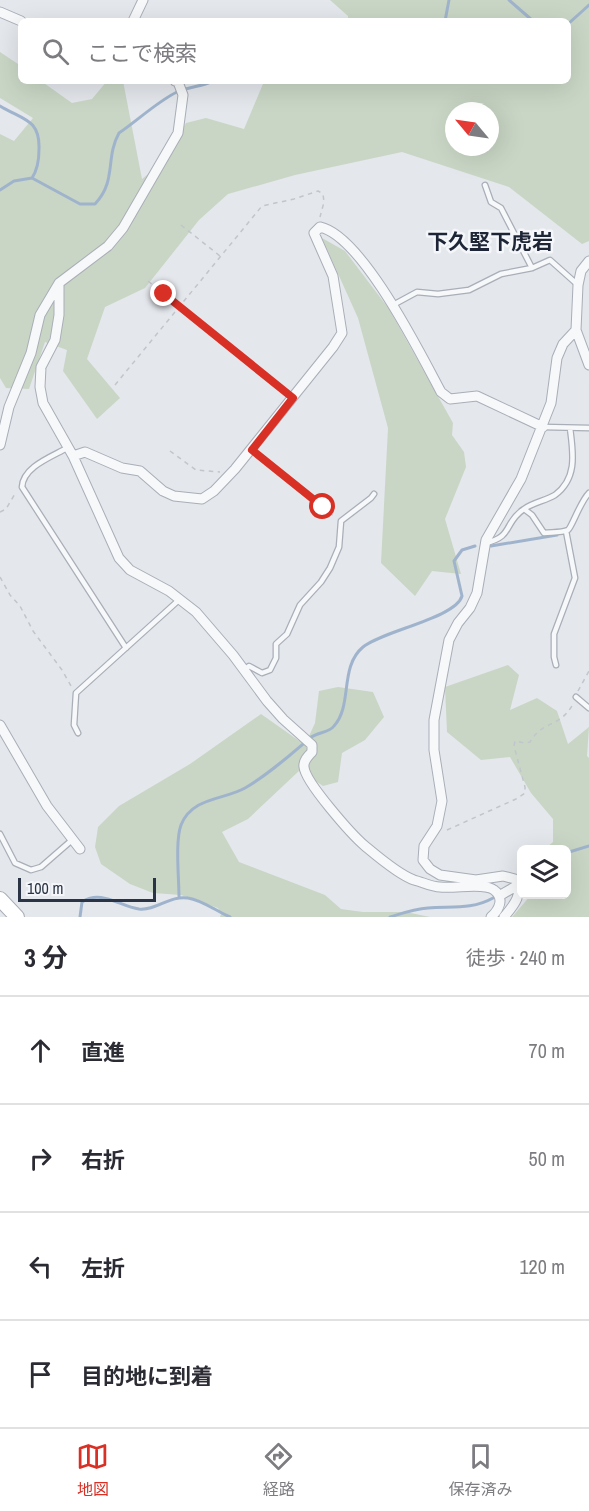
<!DOCTYPE html>
<html lang="ja">
<meta charset="utf-8">
<style>
:root{--surface:#fff;--page:#f7f7f7;--text:#2b2b33;--muted:#7c7c81;--line:#e1e1e2;--accent:#d93025}
body{margin:0;font-family:"Archivo Narrow","Noto Sans JP",sans-serif;background:var(--page);color:var(--text)}
.controls{position:absolute;right:18px;bottom:18px;display:grid;overflow:hidden;border-radius:9px;box-shadow:0 6px 24px #0002}
.controls button{width:54px;height:54px;display:grid;place-items:center;padding:0;border:0;border-bottom:2px solid var(--line);background:var(--surface);color:var(--text);font:30px sans-serif}
.compass{position:absolute;left:445px;top:102px;width:54px;height:54px;border-radius:50%;background:var(--surface);box-shadow:0 6px 24px #0002;rotate:299deg}
.scale{position:absolute;left:18px;bottom:15px;width:138px;box-sizing:border-box;padding-left:6px;border:3px solid #2b3445;border-top:0;font-size:16px;line-height:21px;white-space:nowrap;color:#2b3445;-webkit-text-stroke:4px #f4f6f9;paint-order:stroke}
.stop{position:absolute;width:18px;height:18px;margin:-14px;border:4px solid #d93025;border-radius:50%;background:#fff}
.stop.end{background:#d93025;border-color:#fff;box-shadow:0 2px 6px #0008}
.list{margin:0;padding:0;list-style:none}
h2{display:flex;justify-content:space-between;align-items:center;height:78px;margin:0;padding:0 24px;font-size:26px}
h2 small{font-size:20px;font-weight:400;color:var(--muted)}
.list li{display:grid;grid-template-columns:39px 1fr auto;gap:18px;align-items:center;box-sizing:border-box;height:108px;padding:0 24px;border-top:2px solid var(--line)}
.list b{display:block;font-size:22px;white-space:nowrap}
.list em{font-size:20px;font-style:normal;color:var(--muted)}
.icon{flex:none;width:33px;height:33px;fill:none;stroke:currentColor;stroke-width:2;stroke-linecap:round;stroke-linejoin:round}
.map{position:relative;flex:none;width:589px;height:917px;overflow:hidden}
.search{position:absolute;background:var(--surface);box-shadow:0 6px 24px #0002;left:18px;right:18px;top:18px;height:66px;display:flex;align-items:center;gap:15px;box-sizing:border-box;padding:0 21px;border-radius:9px;color:var(--muted);font-size:22px}
.sheet{height:510px;background:var(--surface)}
nav{display:flex;justify-content:space-around;align-items:center;box-sizing:border-box;height:84px;border-top:2px solid var(--line);background:var(--surface);font-size:16px;color:var(--muted)}
nav a{display:grid;justify-items:center;gap:3px}
nav .on{color:var(--accent)}
.map>svg:first-child{display:block}
</style>
<div class="map">
<svg width="589" height="917" viewBox="0 0 589 917">
<rect width="100%" height="100%" fill="#e4e7ec"/>
<path fill="#c9d6c5" fill-rule="evenodd" d="M330 0H589V241L582 244 509 187 402 152 295 175 228 194 199 220 145 288 105 307 87 359 120 398 97 419 63 371 67 350 45 342 29 389 6 388 0 378V134L14 141 33 118 0 98V52L21 66V81H41L72 103 92 99 107 81H123L142 179 163 162 186 123 206 118 244 129 263 84 279 81H568V21H348V16ZM454 111H490V147H454Z
M322 238 345 251 389 309 453 423 452 435 464 452 466 467 445 519 461 574 432 571 415 596 381 563 388 428 358 318Z
M508 665 519 675 510 710 537 698 557 711 568 744 589 727 587 756 589 758V917H512L531 895 566 894V850L545 849 553 842V819L531 793 510 757 481 760 447 732 445 687Z
M338 687 373 692 384 717 365 740 342 753 338 782 323 786 300 770 248 819 222 832 239 862 325 895 341 909 363 912H406L430 917H220L221 914 218 908 181 895 153 893 130 884 101 864 95 847 98 827 119 806 190 764 261 714 305 745 315 723 319 691Z"/>
<g fill="none" stroke-linecap="round" stroke-linejoin="round">
<path stroke="#9fb4cc" stroke-width="3" d="M509 0 533 21
M445 21 449 0
M568 24 589 5
M0 106C23 120 40 119 39 149 39 160 38 169 32 178
M0 190 14 181 32 178 80 204H95C117 181 105 158 119 133 137 121 158 101 177 92 186 87 206 86 212 81
M491 546 557 535
M566 853 589 846
M179 897C179 879 175 841 181 825 192 797 224 800 245 788 269 774 290 755 310 738 317 732 329 733 334 726 353 705 339 667 363 647 382 631 456 618 462 596L454 561 462 550 475 546
M80 917 82 902C101 889 119 906 139 909 156 911 170 895 188 898 202 900 216 911 230 917
M390 917C403 913 414 909 428 908 450 906 472 910 493 898"/>
<defs>
<path id="lane" d="M485 185 491 202 501 208 532 268 550 260 578 285
M393 305 417 292 438 294 469 290 501 274 532 268
M543 427 589 428
M67 448C51 457 23 467 22 487L126 648
M524 509C534 502 545 501 555 495 578 478 573 452 570 428
M485 543C514 537 503 523 524 509L532 515 544 533C551 532 561 533 568 530 572 527 580 502 589 493
M556 665 554 657V634L575 578 566 531
M244 670 249 666 262 673 270 670 276 658V644L287 634 300 605 321 582 330 568 339 547 341 521 371 498 374 494
M576 697 589 708
M78 733 74 725 76 693 180 599
M0 834 15 863 31 870 41 867 72 840"/>
<path id="street" d="M0 12 21 21
M133 21 143 0
M589 261 581 271 578 285 576 330 589 365
M59 283V315L55 340 41 367 40 387 43 403 73 456 119 558 130 570 169 591 196 612 233 655 267 701 283 719 312 745V752C308 756 303 761 304 767 305 782 352 835 365 846 377 856 399 875 414 880 422 882 432 887 440 887 455 889 484 882 494 890 505 898 499 910 491 917
M0 445 9 407 31 353 40 315 59 283 108 246 123 228 178 133 183 95 178 82 175 81
M73 456 85 452 122 468 140 471 163 491 174 496 202 499 214 491 235 469 333 347 342 333 333 276 314 233 320 227C362 236 420 353 441 392L450 399 477 396 543 427
M0 725 47 806 80 849
M499 896 518 885
M504 917C514 905 524 894 515 879L503 876 476 880 440 875 430 869 423 860 424 846 437 826 442 801 434 750V720L449 640 458 623 470 608 477 593 486 540 521 479 551 403 557 358 563 344 576 330"/>
<path id="secondary" d="M0 899 17 917"/>
</defs>
<use href="#lane" stroke="#a9aeb7" stroke-width="7"/>
<use href="#street" stroke="#a9aeb7" stroke-width="11"/>
<use href="#secondary" stroke="#a9aeb7" stroke-width="16"/>
<path stroke="#c2c5cb" stroke-width="1.5" stroke-dasharray="4.5 4.5" stroke-linecap="butt" d="M181 225 220 256
M148 281 286 391
M115 385 262 206 294 199 318 191 323 194 324 202 320 217
M170 451 196 470 220 472
M259 456 335 517
M0 512 6 509 16 492
M0 577 10 595 20 606 33 631 62 670 71 686
M578 691 589 671
M447 830 516 799 525 793V787L514 746 515 741 525 743 530 742C543 720 560 728 573 704"/>
<use href="#lane" stroke="#f7f8fa" stroke-width="4.5"/>
<use href="#street" stroke="#f7f8fa" stroke-width="9"/>
<use href="#secondary" stroke="#fff" stroke-width="14"/>
</g>
<g fill="none" stroke-linecap="round" stroke-linejoin="round">
<path stroke="#d93025" stroke-width="8" d="M164 294 293 398 252 450 323 507"/>
</g>
<g text-anchor="middle" stroke-width="5" stroke-linejoin="round" paint-order="stroke">
<g font-size="21" font-weight="bold" fill="#1d2536" stroke="#f4f6f9">
<text x="490" y="249">下久堅下虎岩</text>
</g>
</g>
</svg>
<div class="controls">
<button><svg class="icon" aria-label="layers" viewBox="0 0 24 24"><path d="M12 4l9 5-9 5-9-5zM3 14l9 5 9-5"/></svg></button>
</div>
<svg class="compass" viewBox="-18 -18 36 36"><path d="M0-13l5 13h-10z" fill="#e53935"/><path d="M0 13l5-13h-10z" fill="#7c7c81"/></svg>
<div class="scale">100 m</div>
<div class="stop" style="left:323px;top:507px"></div>
<div class="stop end" style="left:164px;top:294px"></div>
<div class="search"><svg class="icon" aria-label="search" viewBox="0 0 24 24"><circle cx="10" cy="10" r="6"/><path d="M15 15l6 6"/></svg>ここで検索</div>
</div>
<section class="sheet">
<h2>3 分<small>徒歩 · 240 m</small></h2>
<ul class="list">
<li><svg class="icon" aria-label="ahead" viewBox="0 0 24 24"><path d="M12 20V5M6 11l6-6 6 6"/></svg><div><b>直進</b></div><em>70 m</em></li>
<li><svg class="icon" aria-label="right" viewBox="0 0 24 24"><path d="M7 20v-9h11M14 6l5 5-5 5"/></svg><div><b>右折</b></div><em>50 m</em></li>
<li><svg class="icon" aria-label="left" viewBox="0 0 24 24"><path d="M17 20v-9H6M10 6l-5 5 5 5"/></svg><div><b>左折</b></div><em>120 m</em></li>
<li><svg class="icon" aria-label="arrive" viewBox="0 0 24 24"><path d="M6 21V4h12l-3 4 3 4H6"/></svg><div><b>目的地に到着</b></div></li>
</ul>
</section>
<nav>
<a class="on"><svg class="icon" aria-label="map" viewBox="0 0 24 24"><path d="M3 6l6-2 6 2 6-2v14l-6 2-6-2-6 2zM9 4v14M15 6v14"/></svg>地図</a>
<a><svg class="icon" aria-label="directions" viewBox="0 0 24 24"><path d="M12 3l9 9-9 9-9-9zM9 14v-3h6M13 9l2 2-2 2"/></svg>経路</a>
<a><svg class="icon" aria-label="saved" viewBox="0 0 24 24"><path d="M7 4h10v16l-5-4-5 4z"/></svg>保存済み</a>
</nav>
